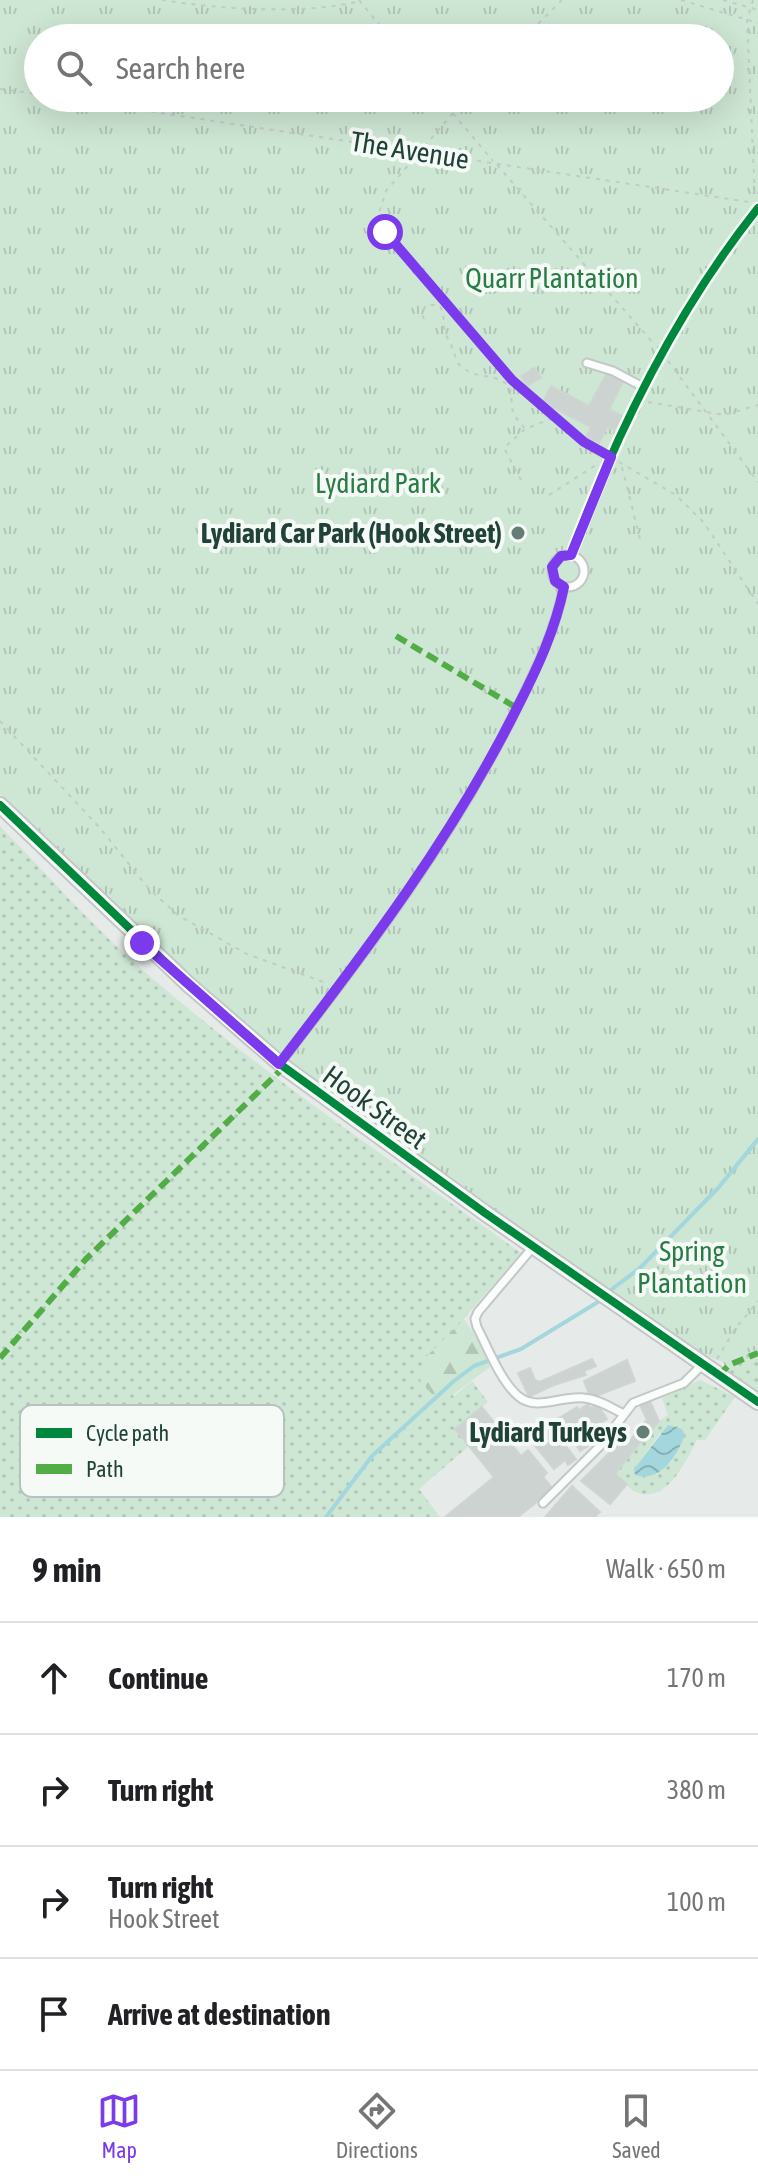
<!DOCTYPE html>
<meta charset="utf-8">
<style>
:root{--surface:#fff;--page:#f6f6f6;--text:#202124;--muted:#757577;--line:#e0e0e0;--accent:#7c3aed}
body{margin:0;font-family:"Asap Condensed",sans-serif;background:var(--page);color:var(--text)}
.stop{position:absolute;width:24px;height:24px;margin:-18px;border:6px solid #7c3aed;border-radius:50%;background:#fff}
.stop.end{background:#7c3aed;border-color:#fff;box-shadow:0 2px 8px #0008}
.list{margin:0;padding:0;list-style:none}
h2{display:flex;justify-content:space-between;align-items:center;height:104px;margin:0;padding:0 32px;font-size:34px}
h2 small{font-size:26px;font-weight:400;color:var(--muted)}
.list li{display:grid;grid-template-columns:52px 1fr auto;gap:24px;align-items:center;box-sizing:border-box;height:112px;padding:0 32px;border-top:2px solid var(--line)}
.list b{display:block;font-size:30px;white-space:nowrap}
.list p{margin:0;font-size:26px;white-space:nowrap;color:var(--muted)}
.list em{font-size:26px;font-style:normal;color:var(--muted)}
.icon{flex:none;width:44px;height:44px;fill:none;stroke:currentColor;stroke-width:2;stroke-linecap:round;stroke-linejoin:round}
.map{position:relative;flex:none;width:758px;height:1517px;overflow:hidden}
.search{position:absolute;background:var(--surface);box-shadow:0 8px 32px #0002;left:24px;right:24px;top:24px;height:88px;display:flex;align-items:center;gap:20px;box-sizing:border-box;padding:0 28px;border-radius:44px;color:var(--muted);font-size:30px}
.sheet{height:552px;background:var(--surface)}
nav{display:flex;justify-content:space-around;align-items:center;box-sizing:border-box;height:112px;border-top:2px solid var(--line);background:var(--surface);font-size:22px;color:var(--muted)}
nav a{display:grid;justify-items:center;gap:4px}
nav .on{color:var(--accent)}
.map>svg:first-child{display:block}
</style>
<div class="map">
<svg width="758" height="1517" viewBox="0 0 758 1517">
<defs>
<pattern id="grass-dots" width="8" height="8" patternUnits="userSpaceOnUse" patternTransform="scale(2)"><rect width="8" height="8" fill="#cee6d4"/><path d="M2 2h.1M6 6h.1" fill="none" stroke="#b1c6b7" stroke-width="1.8" stroke-linecap="round"/></pattern>
<pattern id="forest-firs" width="22" height="20" patternUnits="userSpaceOnUse" patternTransform="scale(2)"><rect width="22" height="20" fill="#cee6d4"/><path d="M5 1l3.5 6h-7zM16 11l3.5 6h-7z" fill="#b1c6b7"/></pattern>
<pattern id="park-tufts" width="24" height="20" patternUnits="userSpaceOnUse" patternTransform="scale(2)"><rect width="24" height="20" fill="#cee6d4"/><path d="M3 7l-1-3M5 7V3M7 7l1-3M15 17l-1-3M17 17v-4M19 17l1-3" fill="none" stroke="#b1c6b7"/></pattern>
<pattern id="water-waves" width="16" height="10" patternUnits="userSpaceOnUse" patternTransform="scale(2)"><rect width="16" height="10" fill="#a4d7dd"/><path d="M0 5q4-4 8 0t8 0" fill="none" stroke="#85b0b4"/></pattern>
</defs>
<rect width="100%" height="100%" fill="#e6ebe9"/>
<path fill="url(#grass-dots)" fill-rule="evenodd" d="M0 826C45 872 88 922 137 965 257 1071 391 1160 521 1253L461 1322 453 1397 472 1381 488 1402 455 1429 469 1446 419 1489 440 1517H0Z
M758 1349V1395L730 1376 723 1362Z
M700 1380 735 1397 705 1440H697C686 1461 666 1507 634 1491 627 1487 621 1479 615 1474L659 1421 668 1415 662 1398ZM661 1432 672 1461 646 1477 634 1469Z"/>
<path fill="url(#forest-firs)" d="M464 1319 485 1350 490 1367 440 1404 417 1376 424 1359Z"/>
<path fill="url(#park-tufts)" fill-rule="evenodd" d="M0 0H758V1349L723 1362 704 1355 360 1119 221 1010 0 794ZM38 38H720V98H38Z"/>
<path fill="url(#water-waves)" d="M668 1425 682 1429 685 1435C677 1455 661 1483 635 1475L634 1469Z"/>
<g fill="none" stroke-linecap="round" stroke-linejoin="round">
<path stroke="#a4d7dd" stroke-width="4" d="M612 1289 640 1268 719 1187 758 1139
M326 1517 372 1456 454 1381 474 1366 521 1349 598 1302"/>
</g>
<path fill="#ccd3d0" stroke="#ced5d2" stroke-width="2" d="M535 368 541 378 527 386 521 376Z
M608 371 624 380 609 409 624 417 617 431 607 427 599 443 586 437 591 427 543 402 551 386 589 406Z
M592 1359 596 1366 584 1371 586 1375 554 1385 551 1377Z
M627 1360 635 1381 594 1397 589 1394 584 1381Z
M530 1368 535 1380 539 1382 551 1377 554 1385 529 1397 518 1373Z
M649 1399 659 1421 634 1450 627 1444 647 1420 639 1403Z
M597 1403 607 1419 588 1431 595 1442 580 1451 559 1418 577 1407 579 1410 588 1404 590 1408Z
M482 1407 521 1456 528 1450 547 1473 543 1477 553 1489 518 1517H445L494 1477 455 1429Z
M550 1426 576 1459 568 1465 565 1460 554 1469 531 1441Z
M622 1440 634 1450 615 1474 627 1484 610 1504 581 1481Z
M572 1486 600 1512 595 1517H545Z"/>
<g fill="none" stroke-linecap="round" stroke-linejoin="round">
<defs>
<path id="lane" d="M587 363 613 371 645 388
M552 571a16 16 0 1 1 32 0a16 16 0 1 1-32 0Z
M571 555C616 433 677 310 758 208
M280 1063C368 950 455 835 518 706 537 667 555 630 564 587
M533 1247 478 1312 475 1319 477 1327C488 1348 500 1380 518 1396 537 1412 561 1395 584 1398 598 1399 611 1408 624 1414
M543 1503 600 1446 633 1403 684 1383 703 1364"/>
<path id="street" d="M0 805 188 984 284 1067 485 1213 758 1402"/>
</defs>
<use href="#lane" stroke="#c3c8c6" stroke-width="11"/>
<use href="#street" stroke="#c3c8c6" stroke-width="18"/>
<path stroke="#c2cbc8" stroke-width="2" stroke-dasharray="4 6" stroke-linecap="butt" d="M162 0C217 9 306 15 360 1
M359 0 390 38
M681 0 758 23
M723 0 758 10
M753 0 747 20 755 198
M524 38 562 0
M0 89 38 94
M62 98 749 202
M440 98 493 161
M466 98 386 191 378 216 407 261 450 304 512 380 584 442 603 453
M497 165 654 344
M424 319 422 314 426 305H439C447 316 441 326 447 337 452 347 454 350 456 361 476 384 491 369 510 387L513 414 525 429
M668 361 758 482
M648 402 724 415 758 405
M619 462 676 495 704 523 758 604
M622 467 640 539
M521 480 504 448 525 429 553 418
M549 495 596 465
M0 721 100 828 149 889 179 916 247 954 329 984
M717 1359 735 1329 758 1301"/>
<use href="#lane" stroke="#fbfcfc" stroke-width="7"/>
<use href="#street" stroke="#fbfcfc" stroke-width="14"/>
<path stroke="#52ad46" stroke-width="6" stroke-dasharray="12 6" stroke-linecap="butt" d="M396 636 517 708
M0 1358 86 1259 284 1067
M719 1375 729 1365 758 1353"/>
<defs>
<path id="cycleway" d="M571 555C616 433 677 310 758 208
M0 805 188 984 284 1067 485 1213 758 1402"/>
</defs>
<use href="#cycleway" stroke="#f5faf7" stroke-width="13"/>
<use href="#cycleway" stroke="#00873e" stroke-width="8"/>
</g>
<g fill="none" stroke-linecap="round" stroke-linejoin="round">
<path stroke="#7c3aed" stroke-width="10" d="M142 943 279 1064C367 950 454 835 518 706 538 667 555 630 564 587L555 581 552 567 561 556 571 555 611 457 584 442 512 380 385 232"/>
</g>
<g fill="#667d76" stroke="#f5faf7" stroke-width="3">
<circle cx="518" cy="533" r="8"/>
<circle cx="643" cy="1432" r="8"/>
</g>
<g text-anchor="middle" stroke-width="8" stroke-linejoin="round" paint-order="stroke">
<g font-size="28" fill="#214238" stroke="#f5faf7">
<text transform="translate(410 150) rotate(9)" y="10">The Avenue</text>
<text transform="translate(375 1107) rotate(36)" y="10">Hook Street</text>
</g>
<g font-size="28" fill="#277d44" stroke="#f5faf7">
<text x="552" y="288">Quarr Plantation</text>
<text x="378" y="493">Lydiard Park</text>
<text x="692" y="1261">Spring<tspan x="692" dy="32">Plantation</tspan></text>
</g>
<g font-size="28" font-weight="bold" fill="#214238" stroke="#f5faf7" text-anchor="end">
<text x="502" y="543">Lydiard Car Park (Hook Street)</text>
<text x="627" y="1442">Lydiard Turkeys</text>
</g>
</g>
<rect x="20" y="1405" width="264" height="92" rx="12" fill="#f5faf7" stroke="#b5c3be" stroke-width="2"/>
<rect x="36" y="1428" width="36" height="10" fill="#00873e"/>
<rect x="36" y="1464" width="36" height="10" fill="#52ad46"/>
<g font-size="22" fill="#214238">
<text x="86" y="1441">Cycle path</text>
<text x="86" y="1477">Path</text>
</g>
</svg>
<div class="stop" style="left:385px;top:232px"></div>
<div class="stop end" style="left:142px;top:943px"></div>
<div class="search"><svg class="icon" aria-label="search" viewBox="0 0 24 24"><circle cx="10" cy="10" r="6"/><path d="M15 15l6 6"/></svg>Search here</div>
</div>
<section class="sheet">
<h2>9 min<small>Walk · 650 m</small></h2>
<ul class="list">
<li><svg class="icon" aria-label="ahead" viewBox="0 0 24 24"><path d="M12 20V5M6 11l6-6 6 6"/></svg><div><b>Continue</b></div><em>170 m</em></li>
<li><svg class="icon" aria-label="right" viewBox="0 0 24 24"><path d="M7 20v-9h11M14 6l5 5-5 5"/></svg><div><b>Turn right</b></div><em>380 m</em></li>
<li><svg class="icon" aria-label="right" viewBox="0 0 24 24"><path d="M7 20v-9h11M14 6l5 5-5 5"/></svg><div><b>Turn right</b><p>Hook Street</p></div><em>100 m</em></li>
<li><svg class="icon" aria-label="arrive" viewBox="0 0 24 24"><path d="M6 21V4h12l-3 4 3 4H6"/></svg><div><b>Arrive at destination</b></div></li>
</ul>
</section>
<nav>
<a class="on"><svg class="icon" aria-label="map" viewBox="0 0 24 24"><path d="M3 6l6-2 6 2 6-2v14l-6 2-6-2-6 2zM9 4v14M15 6v14"/></svg>Map</a>
<a><svg class="icon" aria-label="directions" viewBox="0 0 24 24"><path d="M12 3l9 9-9 9-9-9zM9 14v-3h6M13 9l2 2-2 2"/></svg>Directions</a>
<a><svg class="icon" aria-label="saved" viewBox="0 0 24 24"><path d="M7 4h10v16l-5-4-5 4z"/></svg>Saved</a>
</nav>
